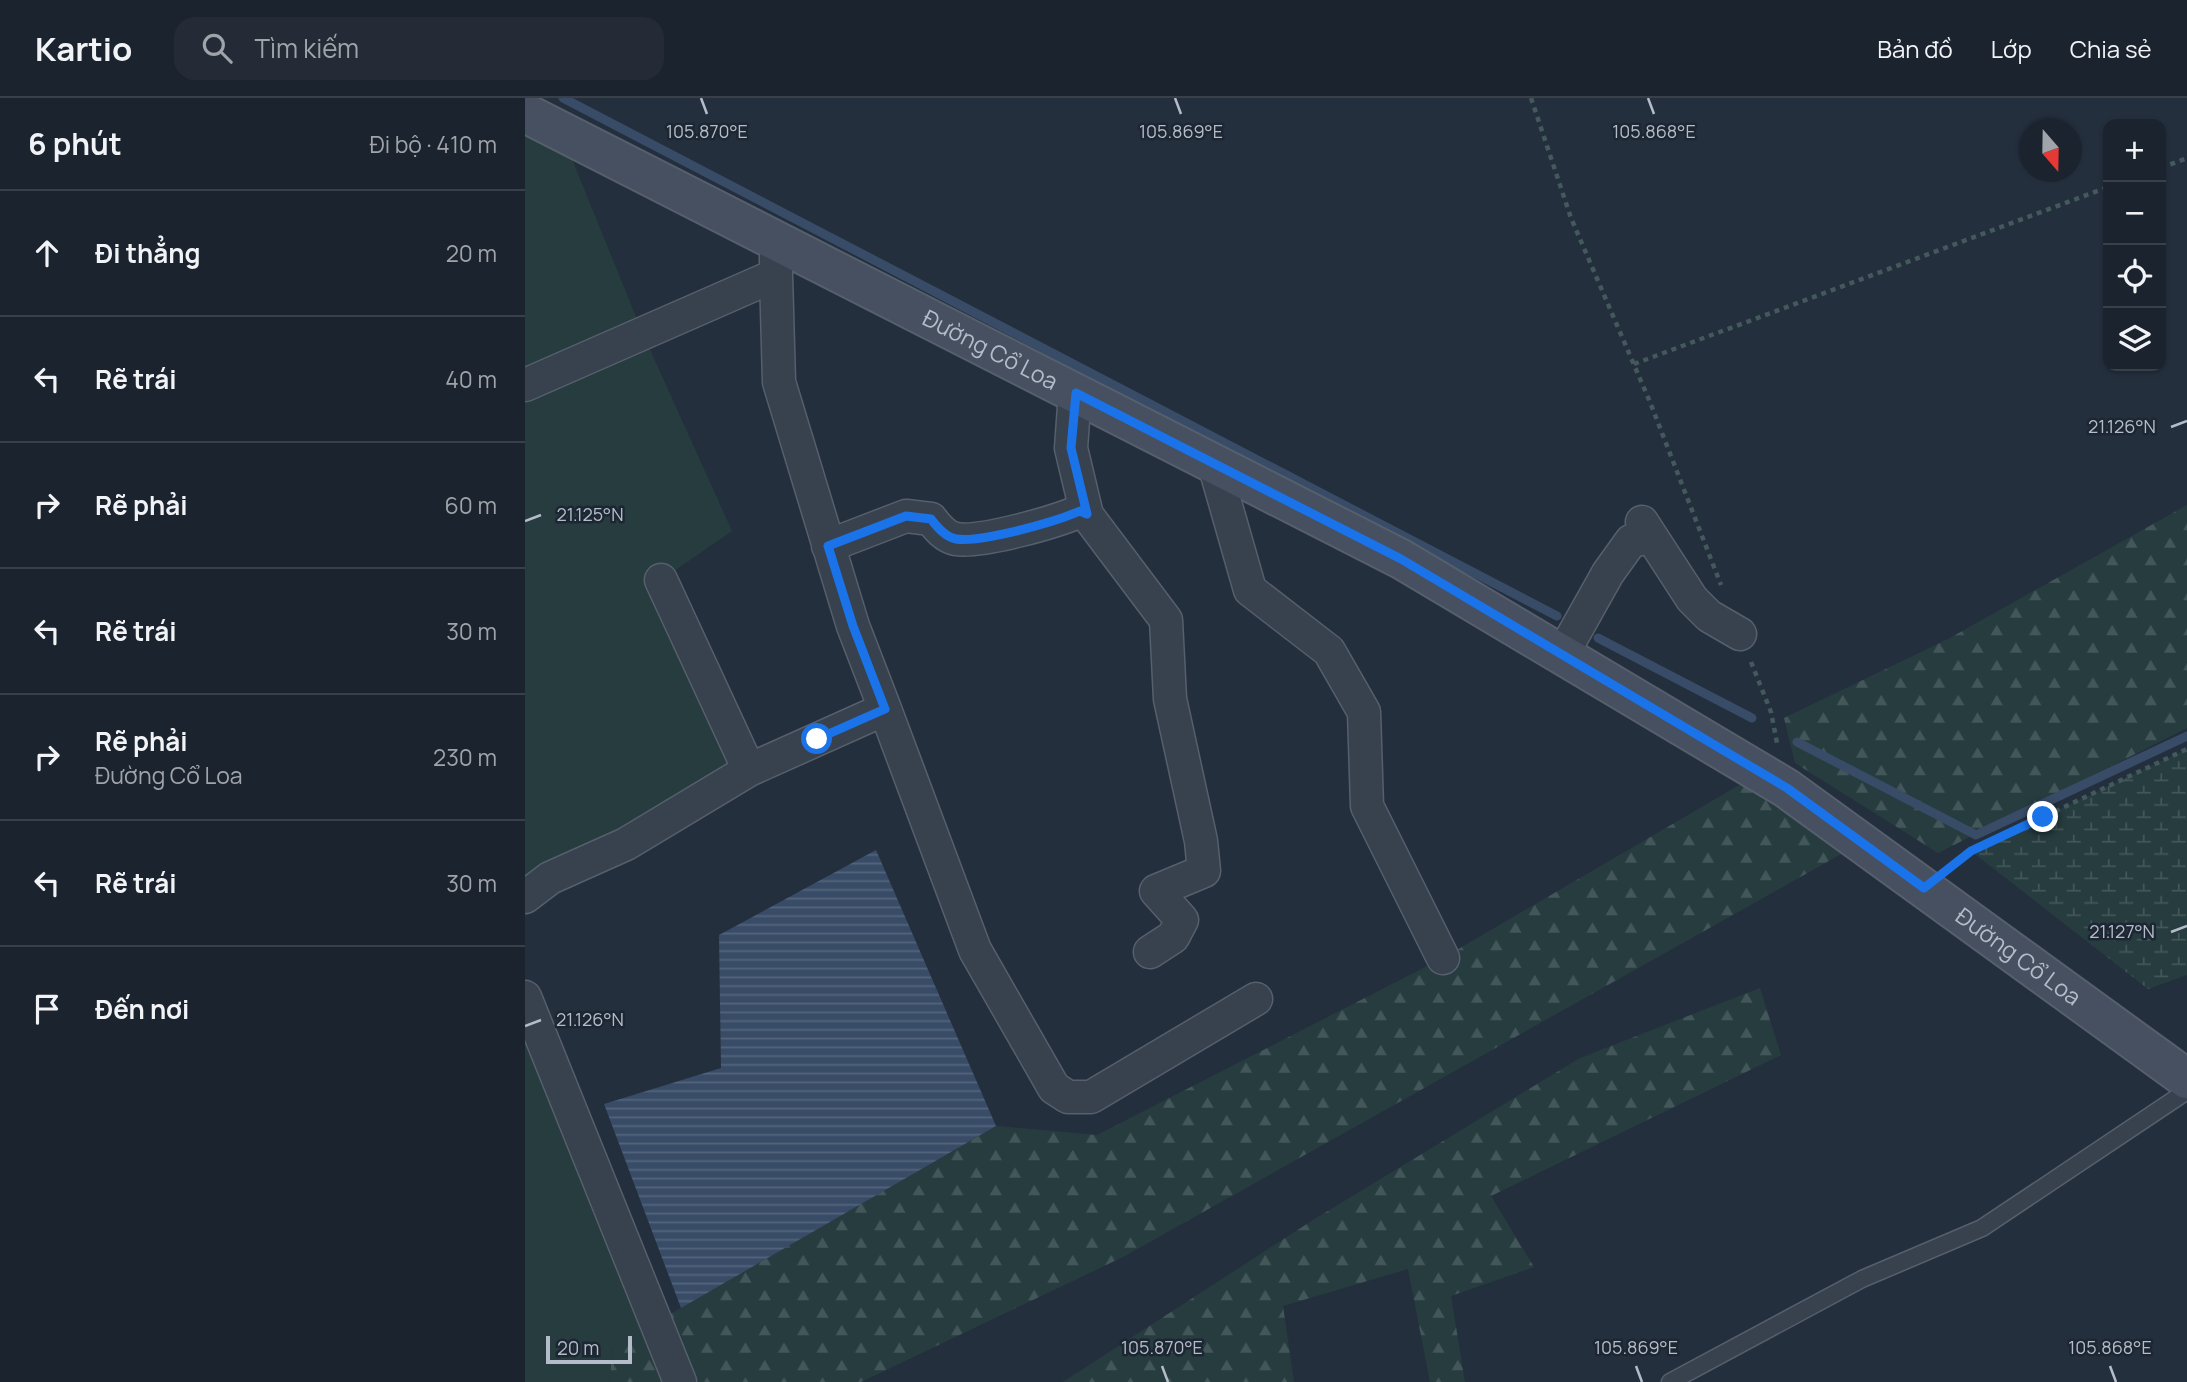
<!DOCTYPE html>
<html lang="vi">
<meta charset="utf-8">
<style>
:root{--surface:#1b232e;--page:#242b36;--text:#f1f3f6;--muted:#a0a4aa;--line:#39404a}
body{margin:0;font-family:Manrope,sans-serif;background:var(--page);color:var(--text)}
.controls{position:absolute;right:21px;top:21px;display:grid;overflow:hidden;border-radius:14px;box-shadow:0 2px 5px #0004}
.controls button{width:63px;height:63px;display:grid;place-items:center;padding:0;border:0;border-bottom:2px solid var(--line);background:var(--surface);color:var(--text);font:35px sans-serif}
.compass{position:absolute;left:1494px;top:21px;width:63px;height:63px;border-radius:50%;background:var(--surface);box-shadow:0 2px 5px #0004;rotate:160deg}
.scale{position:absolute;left:21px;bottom:18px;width:86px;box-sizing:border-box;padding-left:7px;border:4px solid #b4bcc9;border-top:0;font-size:19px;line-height:24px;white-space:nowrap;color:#b4bcc9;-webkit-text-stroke:5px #1d2633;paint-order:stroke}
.stop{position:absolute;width:21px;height:21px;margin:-16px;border:5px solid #1a73e8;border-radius:50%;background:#fff}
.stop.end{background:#1a73e8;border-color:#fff;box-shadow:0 2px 7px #0008}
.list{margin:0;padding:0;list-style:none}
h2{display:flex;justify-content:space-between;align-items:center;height:91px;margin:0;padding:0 28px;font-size:30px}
h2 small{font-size:23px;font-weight:400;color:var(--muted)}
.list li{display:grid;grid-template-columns:46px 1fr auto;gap:21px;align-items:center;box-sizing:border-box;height:126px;padding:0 28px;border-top:2px solid var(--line)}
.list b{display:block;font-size:26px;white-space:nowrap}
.list p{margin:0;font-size:23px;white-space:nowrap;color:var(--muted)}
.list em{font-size:23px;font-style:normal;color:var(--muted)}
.icon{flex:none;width:38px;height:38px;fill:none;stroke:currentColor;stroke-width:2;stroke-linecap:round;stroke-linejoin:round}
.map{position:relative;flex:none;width:1662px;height:1284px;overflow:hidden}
header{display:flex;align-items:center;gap:42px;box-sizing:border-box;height:98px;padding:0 35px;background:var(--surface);border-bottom:2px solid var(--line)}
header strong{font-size:33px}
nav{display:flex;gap:38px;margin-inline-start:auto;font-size:24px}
.search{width:490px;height:63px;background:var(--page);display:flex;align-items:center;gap:18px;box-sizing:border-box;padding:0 24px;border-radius:21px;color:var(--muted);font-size:26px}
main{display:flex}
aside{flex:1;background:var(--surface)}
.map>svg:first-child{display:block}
</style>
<header>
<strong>Kartio</strong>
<div class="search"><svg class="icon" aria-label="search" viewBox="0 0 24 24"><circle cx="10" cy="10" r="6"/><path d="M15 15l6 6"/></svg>Tìm kiếm</div>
<nav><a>Bản đồ</a><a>Lớp</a><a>Chia sẻ</a></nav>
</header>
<main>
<aside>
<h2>6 phút<small>Đi bộ · 410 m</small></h2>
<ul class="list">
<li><svg class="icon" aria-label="ahead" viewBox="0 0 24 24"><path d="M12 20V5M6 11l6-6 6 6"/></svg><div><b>Đi thẳng</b></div><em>20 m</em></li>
<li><svg class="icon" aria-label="left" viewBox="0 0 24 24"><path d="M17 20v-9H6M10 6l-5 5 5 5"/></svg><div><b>Rẽ trái</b></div><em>40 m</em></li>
<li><svg class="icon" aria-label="right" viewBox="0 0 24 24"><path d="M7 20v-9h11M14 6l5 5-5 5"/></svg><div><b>Rẽ phải</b></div><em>60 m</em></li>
<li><svg class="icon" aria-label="left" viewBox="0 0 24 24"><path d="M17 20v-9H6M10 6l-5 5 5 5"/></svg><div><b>Rẽ trái</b></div><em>30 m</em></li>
<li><svg class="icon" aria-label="right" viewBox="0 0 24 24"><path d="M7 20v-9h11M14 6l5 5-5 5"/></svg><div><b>Rẽ phải</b><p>Đường Cổ Loa</p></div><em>230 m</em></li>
<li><svg class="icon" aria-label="left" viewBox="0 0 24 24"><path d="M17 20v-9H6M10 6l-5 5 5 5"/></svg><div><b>Rẽ trái</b></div><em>30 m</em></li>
<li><svg class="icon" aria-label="arrive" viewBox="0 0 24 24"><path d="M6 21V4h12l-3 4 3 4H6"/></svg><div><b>Đến nơi</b></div></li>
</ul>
</aside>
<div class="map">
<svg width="1662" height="1284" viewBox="0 0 1662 1284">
<defs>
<pattern id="forest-firs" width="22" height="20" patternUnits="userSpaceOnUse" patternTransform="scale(1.75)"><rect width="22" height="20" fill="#263c3f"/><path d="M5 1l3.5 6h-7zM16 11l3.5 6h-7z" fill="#435659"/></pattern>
<pattern id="wetland-marsh" width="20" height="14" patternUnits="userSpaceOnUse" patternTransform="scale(1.75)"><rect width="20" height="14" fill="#263c3f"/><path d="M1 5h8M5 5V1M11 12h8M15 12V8" fill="none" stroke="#435659"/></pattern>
<pattern id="water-rules" width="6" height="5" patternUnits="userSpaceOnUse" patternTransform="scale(1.75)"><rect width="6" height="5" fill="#394c67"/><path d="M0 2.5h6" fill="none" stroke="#53647b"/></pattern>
</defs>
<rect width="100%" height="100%" fill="#242f3e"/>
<path fill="url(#forest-firs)" d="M1662 407V630L1413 755 1270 665 1259 620 1423 541Z
M1235 675 1336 745 598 1159 336 1284H84L88 1249 471 1028 572 1037 918 860Z
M1235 890 1256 957 966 1098 1009 1169 926 1198 940 1284H905L883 1171 758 1208 769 1284H538L788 1122 1055 960Z"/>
<path fill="url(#wetland-marsh)" d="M1662 651V877L1623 891 1446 753Z"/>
<path fill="#263c3f" d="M0 15 36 34 118 236 207 433 136 482 224 672 0 802Z
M0 894 131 1225 88 1249 84 1284H0Z"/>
<path fill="url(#water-rules)" d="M351 752 471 1028 156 1210 79 1006 196 970 194 837Z"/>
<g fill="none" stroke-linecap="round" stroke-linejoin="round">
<path stroke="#394c67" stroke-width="9" d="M38 0 1032 518
M1073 540 1227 620
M1272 644 1451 737 1662 638"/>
<defs>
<path id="lane" d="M1145 1284 1337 1181 1457 1130 1662 993"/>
<path id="street" d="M0 287 251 177V159
M689 366 725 492 804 553 839 614 842 708 918 860
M562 417 641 522 645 601 676 743 679 773 631 793 657 822 648 839 625 854
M1117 424 1167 501 1184 518 1215 536
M303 448 381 418 406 421C412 429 420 439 431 441 456 445 531 424 555 413L562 417 546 350 550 295
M136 482 224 672
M1037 557 1083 475 1106 443 1126 439
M360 611 450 852 529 990 543 999H566L731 901
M0 799 25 780 101 746 224 672 360 611 328 528 254 284 251 177
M0 899 155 1284"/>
<g id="secondary">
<path id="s1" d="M0 15 876 461 1261 690 1662 981"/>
</g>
</defs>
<use href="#lane" stroke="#565f6c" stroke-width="19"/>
<use href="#street" stroke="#565f6c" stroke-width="35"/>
<use href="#secondary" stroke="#565f6c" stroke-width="42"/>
<path stroke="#44595c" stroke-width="4.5" stroke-dasharray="5 5" stroke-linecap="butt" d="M1006 0 1046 120 1125 304 1196 487
M1636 70 1662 60
M1109 266 1583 89
M1226 564 1246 614 1252 645
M1425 770 1446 753 1662 651"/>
<use href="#lane" stroke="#38414e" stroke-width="16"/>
<use href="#street" stroke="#38414e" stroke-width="32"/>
<use href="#secondary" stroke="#465061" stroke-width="38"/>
</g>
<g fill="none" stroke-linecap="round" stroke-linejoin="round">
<path stroke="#1a73e8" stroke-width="9" d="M292 641 360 611 328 528 303 448 381 418 406 421C412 429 420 439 431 441 456 445 530 424 555 413L562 416 546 350 551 295 876 461 1262 690 1399 790 1446 753 1518 719"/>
</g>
<path fill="none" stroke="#b4bcc9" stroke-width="2.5" d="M176 0 182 16M650 0 656 16M1123 0 1129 16M1646 329 1662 323M0 423 16 417M1646 834 1662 828M0 928 16 922M637 1268 643 1284M1111 1268 1117 1284M1585 1268 1591 1284"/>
<g text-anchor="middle" stroke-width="5" stroke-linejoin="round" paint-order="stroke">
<g font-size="23" fill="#b4bcc9" stroke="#1d2633">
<text dy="8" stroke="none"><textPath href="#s1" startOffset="522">Đường Cổ Loa</textPath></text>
<text dy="8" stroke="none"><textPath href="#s1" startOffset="1718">Đường Cổ Loa</textPath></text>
</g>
</g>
<g font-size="18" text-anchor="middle" fill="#b4bcc9" stroke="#1d2633" stroke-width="5" stroke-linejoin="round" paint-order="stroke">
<text x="182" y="40">105.870°E</text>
<text x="656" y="40">105.869°E</text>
<text x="1129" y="40">105.868°E</text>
<text x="1597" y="335">21.126°N</text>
<text x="65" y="423">21.125°N</text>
<text x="1597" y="840">21.127°N</text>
<text x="65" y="928">21.126°N</text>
<text x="637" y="1256">105.870°E</text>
<text x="1111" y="1256">105.869°E</text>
<text x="1585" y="1256">105.868°E</text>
</g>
</svg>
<div class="controls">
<button>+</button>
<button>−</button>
<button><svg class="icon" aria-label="locate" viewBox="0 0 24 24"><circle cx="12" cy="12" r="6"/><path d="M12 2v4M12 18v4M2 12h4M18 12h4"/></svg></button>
<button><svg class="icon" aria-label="layers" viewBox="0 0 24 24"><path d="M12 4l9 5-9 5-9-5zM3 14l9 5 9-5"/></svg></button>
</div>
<svg class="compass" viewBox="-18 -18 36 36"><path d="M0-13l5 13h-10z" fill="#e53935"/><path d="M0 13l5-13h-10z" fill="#a0a4aa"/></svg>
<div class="scale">20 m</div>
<div class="stop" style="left:292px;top:641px"></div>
<div class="stop end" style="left:1518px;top:719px"></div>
</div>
</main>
